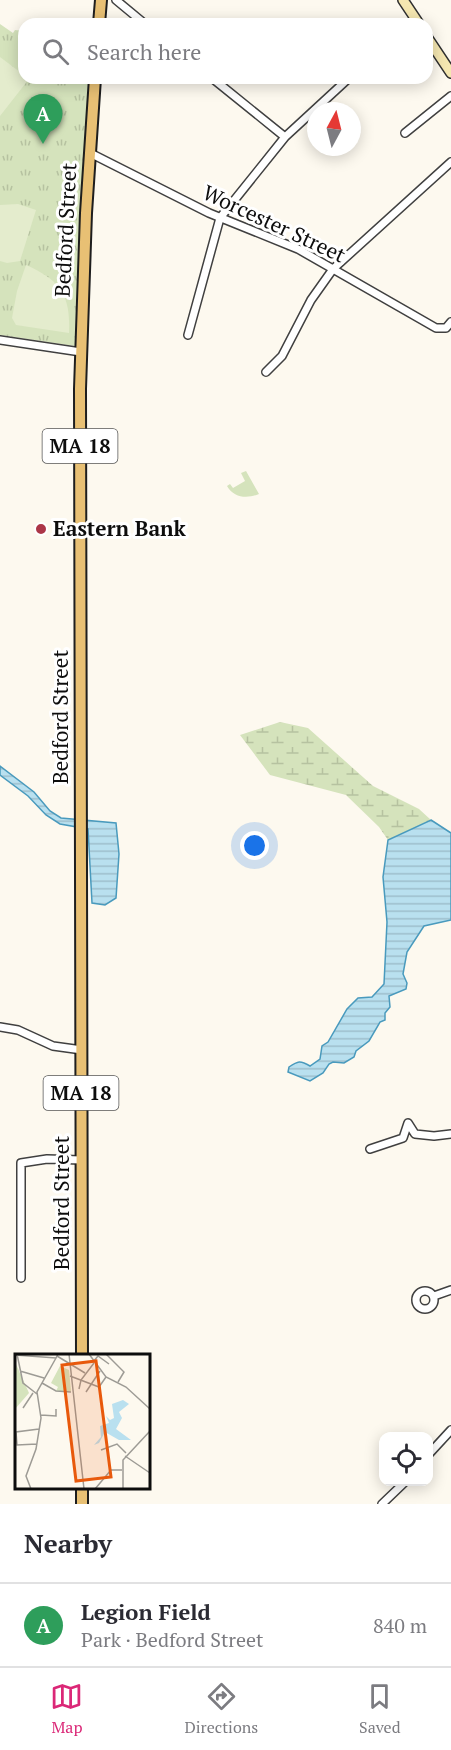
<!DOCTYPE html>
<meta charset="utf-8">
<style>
:root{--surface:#fff;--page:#f7f7f7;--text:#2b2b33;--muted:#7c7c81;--line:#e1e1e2;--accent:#db2777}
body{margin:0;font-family:"PT Serif",serif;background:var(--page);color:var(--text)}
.controls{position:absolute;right:18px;bottom:18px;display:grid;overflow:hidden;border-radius:12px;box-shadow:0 3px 15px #0003}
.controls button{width:54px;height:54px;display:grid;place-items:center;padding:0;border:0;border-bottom:2px solid var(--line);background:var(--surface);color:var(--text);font:30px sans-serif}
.compass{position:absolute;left:307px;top:102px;width:54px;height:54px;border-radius:50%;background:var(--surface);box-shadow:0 3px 15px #0003;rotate:7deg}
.you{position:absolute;left:255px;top:846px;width:21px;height:21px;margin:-15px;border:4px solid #fff;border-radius:50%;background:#1a73e8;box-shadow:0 0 0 9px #1a73e833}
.badge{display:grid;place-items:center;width:39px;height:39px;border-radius:50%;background:var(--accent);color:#fff;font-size:20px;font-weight:700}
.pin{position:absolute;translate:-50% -50px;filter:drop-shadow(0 2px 3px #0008)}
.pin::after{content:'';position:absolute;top:32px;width:21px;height:18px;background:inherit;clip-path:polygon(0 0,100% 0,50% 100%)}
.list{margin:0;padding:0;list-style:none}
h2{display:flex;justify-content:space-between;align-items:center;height:78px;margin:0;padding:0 24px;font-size:26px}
h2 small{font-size:20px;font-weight:400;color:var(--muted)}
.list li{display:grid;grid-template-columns:39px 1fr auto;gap:18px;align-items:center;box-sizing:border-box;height:84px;padding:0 24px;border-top:2px solid var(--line)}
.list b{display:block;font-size:22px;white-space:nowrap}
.list p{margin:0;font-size:20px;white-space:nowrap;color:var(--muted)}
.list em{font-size:20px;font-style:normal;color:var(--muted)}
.icon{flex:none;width:33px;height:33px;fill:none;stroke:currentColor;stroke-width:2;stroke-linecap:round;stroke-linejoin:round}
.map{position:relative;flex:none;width:451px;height:1504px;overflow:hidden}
.search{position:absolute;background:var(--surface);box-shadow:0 3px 15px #0003;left:18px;right:18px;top:18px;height:66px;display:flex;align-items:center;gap:15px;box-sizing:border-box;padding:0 21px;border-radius:18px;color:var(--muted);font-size:22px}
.sheet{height:162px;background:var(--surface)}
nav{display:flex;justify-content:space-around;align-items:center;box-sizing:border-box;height:84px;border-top:2px solid var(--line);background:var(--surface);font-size:16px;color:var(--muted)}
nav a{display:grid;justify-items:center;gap:3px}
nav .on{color:var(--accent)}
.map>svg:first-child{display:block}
</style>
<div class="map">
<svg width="451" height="1504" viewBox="0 0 451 1504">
<defs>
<pattern id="wetland-marsh" width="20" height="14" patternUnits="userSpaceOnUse" patternTransform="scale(1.5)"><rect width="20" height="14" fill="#d5e3bc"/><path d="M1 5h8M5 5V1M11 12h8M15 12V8" fill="none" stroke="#b6c2a0"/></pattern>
<pattern id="park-tufts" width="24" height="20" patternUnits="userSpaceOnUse" patternTransform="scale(1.5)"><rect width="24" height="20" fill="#d5e3bc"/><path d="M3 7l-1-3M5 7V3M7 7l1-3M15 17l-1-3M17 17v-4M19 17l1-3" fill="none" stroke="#b6c2a0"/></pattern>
<pattern id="water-rules" width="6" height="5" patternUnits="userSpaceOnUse" patternTransform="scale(1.5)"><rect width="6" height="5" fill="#b9e0ef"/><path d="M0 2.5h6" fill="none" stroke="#9ebfcc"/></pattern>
</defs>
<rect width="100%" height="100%" fill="#fdf9ef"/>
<path fill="#d5e3bc" d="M246 471 259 494C247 499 234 498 227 486L230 484 233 488 245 481 241 473Z"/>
<path fill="url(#wetland-marsh)" d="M280 722 308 728 373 786 419 809 431 820 388 840 379 827 346 795 270 775 240 735Z"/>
<path fill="url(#park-tufts)" d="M0 24 13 33 15 30 24 31V78H89L75 346 0 335Z"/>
<path fill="#e4eccd" d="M0 57 24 75V78L29 79 0 116Z
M18 204 36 210 20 261 7 263 0 261V205Z
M26 265C60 280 71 295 69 333L16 325 12 318 17 291Z"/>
<path fill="url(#water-rules)" stroke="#499abd" stroke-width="1.5" d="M0 766 34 792 50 811 61 818 116 823 119 854 116 898 105 905 92 903 88 829 60 824 46 815 28 796 0 775Z
M431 820 451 833V920L424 926 407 952 403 974 407 983 406 989 389 996 390 1007 385 1013V1020L380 1022 369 1041 356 1051 354 1057 344 1063 333 1062 329 1064 323 1073 310 1081 288 1072 289 1067C298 1061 300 1060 310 1066L320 1059 322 1046 328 1042 347 1009 358 998 372 997 384 984 387 922 383 877 388 840Z"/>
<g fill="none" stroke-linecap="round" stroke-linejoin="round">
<defs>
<path id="street" d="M116 0 145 24
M212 78 285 137
M405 133 451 96
M90 153 209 213 298 249 436 328H446L451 322
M188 335 220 218 285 137 349 78
M0 340 81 352
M266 372 282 356 311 300 333 269 451 162
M0 1027 18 1030 53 1046 82 1050
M370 1149 403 1138 408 1123 415 1134 434 1136 451 1134
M21 1278V1163L47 1159 82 1160
M416 1300a9 9 0 1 1 18 0a9 9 0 1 1-18 0Z
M434 1296 451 1290
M428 1455 451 1430
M382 1504 405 1482"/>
<path id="secondary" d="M403 0 419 24
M427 37 451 73"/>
<path id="primary" d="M99 24 101 0
M82 1356 80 389 86 213 95 78
M82 1488V1504"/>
</defs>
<use href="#street" stroke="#404040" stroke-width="10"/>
<use href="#secondary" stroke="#2f2f2f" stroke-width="12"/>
<use href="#primary" stroke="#1e1e1e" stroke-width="14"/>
<use href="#street" stroke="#fff" stroke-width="7"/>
<use href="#secondary" stroke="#f5e7b1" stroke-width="9"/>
<use href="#primary" stroke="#e8c074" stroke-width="10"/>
</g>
<circle fill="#ac3647" stroke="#fff" stroke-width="2" cx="41" cy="529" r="6"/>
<g text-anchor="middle" stroke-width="6" stroke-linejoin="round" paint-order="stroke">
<g fill="#fff" stroke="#565656" stroke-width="1.5">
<rect x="42.5" y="429" width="75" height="34" rx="4.5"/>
<rect x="43.5" y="1076" width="75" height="34" rx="4.5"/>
</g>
<g font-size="20" font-weight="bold" fill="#0d0d0d">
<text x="80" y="453">MA 18</text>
<text x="81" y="1100">MA 18</text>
</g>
<g font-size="21" fill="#0d0d0d" stroke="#fff">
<text transform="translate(274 224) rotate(25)" y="7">Worcester Street</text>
<text transform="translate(66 230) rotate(-87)" y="7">Bedford Street</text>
<text transform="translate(61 717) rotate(-90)" y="7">Bedford Street</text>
<text transform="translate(62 1203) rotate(-90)" y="7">Bedford Street</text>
</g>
<g font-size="21" font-weight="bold" fill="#0d0d0d" stroke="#fff" text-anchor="start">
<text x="53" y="536">Eastern Bank</text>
</g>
</g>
<g transform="translate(15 1354)">
<rect width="135" height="135" fill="#fdf9ef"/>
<path d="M0 8 14 39 0 55ZM45 12 54 16 56 37H41L43 33 36 29Z" fill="#d5e3bc"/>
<path d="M108 46 114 50 104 58 107 64 101 75 116 86H104L90 78 84 89 79 91 86 83 85 72 94 69 91 62 95 66 99 64 97 50Z" fill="#b9e0ef"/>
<path fill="none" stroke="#9d9b95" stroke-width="1.5" d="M2 0 8 29 22 40M54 0 69 135M74 0 91 23 111 33 135 55M91 0 109 18 103 28M0 1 41 4 43 0M42 2 70 19M78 8 83 2 94 10M5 17 29 24M55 22 84 33 91 23M27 29 41 37 56 38M64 35 66 26 79 9M71 38 85 17M8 54 18 39M26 61 41 62V55M22 90 2 91 1 78 24 75M86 96 102 90 111 99M110 102 135 119M16 135 11 122 21 95 26 64 22 38 41 4M80 135 96 116H107M108 135V106L135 77"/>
<path fill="#e8590c" fill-opacity="0.15" stroke="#e8590c" stroke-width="3" d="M81 7 96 123 61 127 47 11Z"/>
<rect width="135" height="135" fill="none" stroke="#0d0d0d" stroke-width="3"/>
</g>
</svg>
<div class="controls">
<button><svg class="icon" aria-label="locate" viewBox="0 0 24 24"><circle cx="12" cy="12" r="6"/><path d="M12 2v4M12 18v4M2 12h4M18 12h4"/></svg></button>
</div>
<svg class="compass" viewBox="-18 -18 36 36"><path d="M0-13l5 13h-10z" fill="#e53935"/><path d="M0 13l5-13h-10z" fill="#7c7c81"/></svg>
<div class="you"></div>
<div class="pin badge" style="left:43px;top:144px;background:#2e9e5b">A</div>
<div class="search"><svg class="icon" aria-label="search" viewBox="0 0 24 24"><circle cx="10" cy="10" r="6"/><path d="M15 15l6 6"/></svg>Search here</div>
</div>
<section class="sheet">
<h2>Nearby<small></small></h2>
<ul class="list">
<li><span class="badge" style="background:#2e9e5b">A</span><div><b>Legion Field</b><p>Park · Bedford Street</p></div><em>840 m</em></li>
</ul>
</section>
<nav>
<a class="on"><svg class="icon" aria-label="map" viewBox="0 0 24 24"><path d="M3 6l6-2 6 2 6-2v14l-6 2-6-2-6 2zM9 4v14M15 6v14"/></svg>Map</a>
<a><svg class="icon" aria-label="directions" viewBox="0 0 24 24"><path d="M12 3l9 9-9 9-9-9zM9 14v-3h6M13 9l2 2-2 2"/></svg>Directions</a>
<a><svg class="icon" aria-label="saved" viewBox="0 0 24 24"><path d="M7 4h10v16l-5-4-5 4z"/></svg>Saved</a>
</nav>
